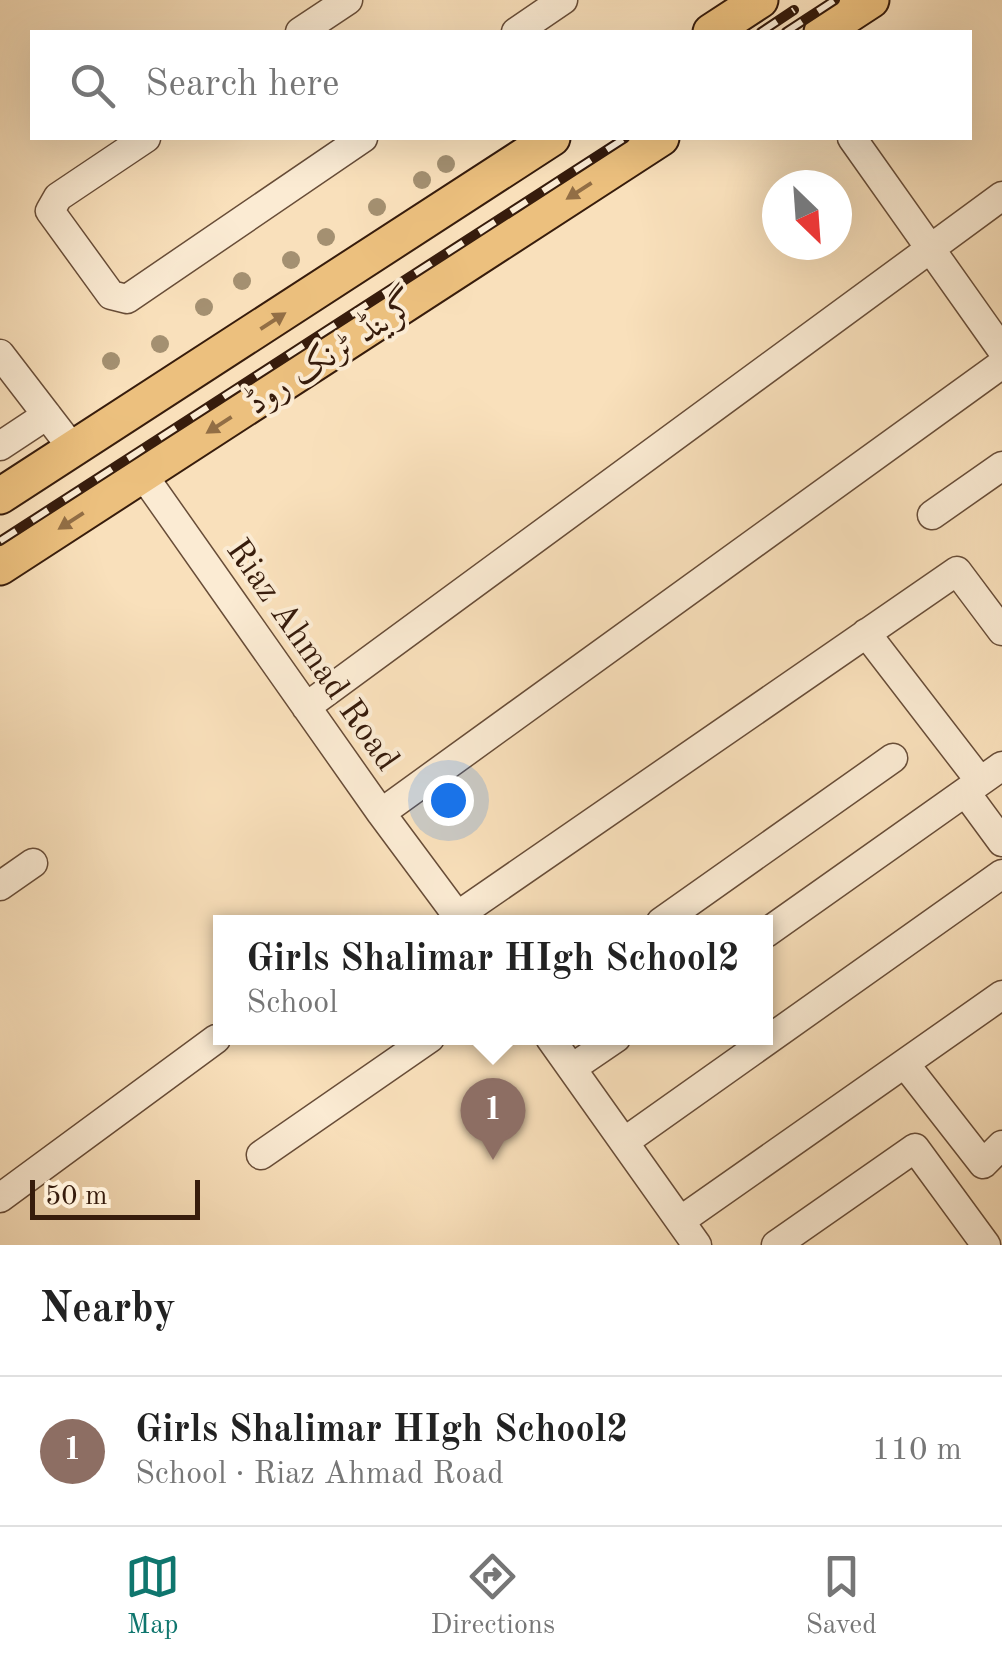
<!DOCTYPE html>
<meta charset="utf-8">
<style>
:root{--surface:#fff;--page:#f6f6f6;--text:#222;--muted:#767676;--line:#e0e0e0;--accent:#0f766e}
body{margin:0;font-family:"Old Standard TT",Amiri,serif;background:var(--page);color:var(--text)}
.compass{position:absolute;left:762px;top:170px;width:90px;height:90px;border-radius:50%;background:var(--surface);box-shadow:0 10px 40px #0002;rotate:155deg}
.scale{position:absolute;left:30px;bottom:25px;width:170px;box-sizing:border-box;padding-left:10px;border:5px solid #371c0c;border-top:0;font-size:28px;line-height:35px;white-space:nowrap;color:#371c0c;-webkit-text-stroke:8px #fbebd3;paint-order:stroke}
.you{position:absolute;left:448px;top:800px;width:35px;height:35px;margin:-25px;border:8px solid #fff;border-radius:50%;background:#1a73e8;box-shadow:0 0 0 15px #1a73e833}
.badge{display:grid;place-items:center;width:65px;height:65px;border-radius:50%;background:var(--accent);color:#fff;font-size:32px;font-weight:700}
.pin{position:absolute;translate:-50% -82px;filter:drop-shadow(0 2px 5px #0008)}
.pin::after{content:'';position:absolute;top:52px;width:35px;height:30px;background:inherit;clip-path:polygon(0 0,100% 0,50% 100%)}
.popup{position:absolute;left:213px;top:915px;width:560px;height:130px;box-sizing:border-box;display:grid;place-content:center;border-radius:0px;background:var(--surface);filter:drop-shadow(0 2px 8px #0005);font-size:32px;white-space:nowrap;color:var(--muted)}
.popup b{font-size:38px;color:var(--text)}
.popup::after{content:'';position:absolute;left:50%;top:100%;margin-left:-20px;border:20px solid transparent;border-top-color:var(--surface)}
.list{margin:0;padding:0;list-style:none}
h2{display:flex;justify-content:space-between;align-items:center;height:130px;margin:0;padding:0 40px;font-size:42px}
h2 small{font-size:32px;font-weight:400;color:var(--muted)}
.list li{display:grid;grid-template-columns:65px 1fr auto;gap:30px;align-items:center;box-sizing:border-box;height:150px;padding:0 40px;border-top:2px solid var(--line)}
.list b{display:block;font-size:38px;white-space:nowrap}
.list p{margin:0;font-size:32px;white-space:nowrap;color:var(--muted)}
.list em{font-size:32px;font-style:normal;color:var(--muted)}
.icon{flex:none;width:55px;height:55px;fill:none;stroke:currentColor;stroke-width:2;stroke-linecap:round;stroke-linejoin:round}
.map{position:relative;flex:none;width:1002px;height:1245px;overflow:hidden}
.search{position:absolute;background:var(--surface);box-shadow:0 10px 40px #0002;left:30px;right:30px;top:30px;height:110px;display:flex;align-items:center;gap:25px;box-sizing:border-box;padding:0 35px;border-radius:0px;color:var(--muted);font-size:38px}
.sheet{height:280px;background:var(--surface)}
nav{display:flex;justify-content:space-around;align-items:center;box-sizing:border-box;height:140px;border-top:2px solid var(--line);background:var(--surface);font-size:28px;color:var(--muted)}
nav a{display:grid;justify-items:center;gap:5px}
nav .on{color:var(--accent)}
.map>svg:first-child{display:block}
</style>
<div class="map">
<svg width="1002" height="1245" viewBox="0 0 1002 1245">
<rect width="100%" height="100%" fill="#f9e0bb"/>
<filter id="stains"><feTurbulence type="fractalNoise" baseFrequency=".002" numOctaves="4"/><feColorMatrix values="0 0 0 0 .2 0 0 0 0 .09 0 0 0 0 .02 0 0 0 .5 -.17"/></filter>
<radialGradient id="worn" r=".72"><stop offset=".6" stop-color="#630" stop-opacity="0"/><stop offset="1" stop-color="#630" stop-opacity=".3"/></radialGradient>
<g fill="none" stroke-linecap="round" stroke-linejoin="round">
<defs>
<path id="minor" d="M300 32 348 0
M516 32 563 0
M146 138 58 197 50 211 111 295 127 299 363 138
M852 138 1002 350
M0 354 73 449
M0 446 47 415
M143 475 381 813 462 922
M932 515 1002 466
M866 633 980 781
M306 707 1002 196
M966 793 1002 842
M381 813 1002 364
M0 886 33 863
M457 916 957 571 1002 631
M661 922 893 758
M766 933 1002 766
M550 1038 697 1245
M905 1064 983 1164 1002 1145
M572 1068 616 1038
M624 1142 1002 874
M261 1155 430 1038
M0 1198 216 1039
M680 1221 1002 995
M776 1245 915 1148 986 1245"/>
<path id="major" d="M711 32 760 0
M822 32 871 0
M0 496 552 138
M0 567 661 138"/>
</defs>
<use href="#minor" stroke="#684d38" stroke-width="31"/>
<use href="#major" stroke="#371c0c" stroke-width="39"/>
<use href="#minor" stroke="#fbebd3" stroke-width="28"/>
<use href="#major" stroke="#ecc07e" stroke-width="35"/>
<defs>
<path id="rail" d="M761 32 794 10
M786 32 835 0
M0 541 625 138"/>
</defs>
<use href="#rail" stroke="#371c0c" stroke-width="10"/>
<use href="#rail" stroke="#fbebd3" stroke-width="6" stroke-dasharray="19" stroke-linecap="butt"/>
</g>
<g fill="#a49071">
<circle cx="446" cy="164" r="9"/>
<circle cx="422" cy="180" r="9"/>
<circle cx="377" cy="207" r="9"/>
<circle cx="326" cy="237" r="9"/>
<circle cx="291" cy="260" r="9"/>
<circle cx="242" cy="281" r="9"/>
<circle cx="204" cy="307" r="9"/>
<circle cx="160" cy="344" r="9"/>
<circle cx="111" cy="361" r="9"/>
</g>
<defs><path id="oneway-solid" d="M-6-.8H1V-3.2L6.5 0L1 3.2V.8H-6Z" transform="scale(2.5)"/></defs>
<g fill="#926e45">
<use href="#oneway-solid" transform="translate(579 191) rotate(147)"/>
<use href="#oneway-solid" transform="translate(273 321) rotate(-33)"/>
<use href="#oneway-solid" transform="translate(219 425) rotate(147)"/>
<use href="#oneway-solid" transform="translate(71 521) rotate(147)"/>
</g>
<g text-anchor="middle" stroke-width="8" stroke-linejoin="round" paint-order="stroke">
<g font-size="35" fill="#371c0c" stroke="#fbebd3">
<text transform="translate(331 352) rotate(-33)" y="12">گرینڈ ٹرنک روڈ</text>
<text transform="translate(314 654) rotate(55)" y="12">Riaz Ahmad Road</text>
</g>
</g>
<rect width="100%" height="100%" filter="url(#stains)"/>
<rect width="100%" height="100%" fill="url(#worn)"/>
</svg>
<svg class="compass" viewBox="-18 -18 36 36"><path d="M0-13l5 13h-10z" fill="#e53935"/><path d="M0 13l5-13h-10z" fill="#767676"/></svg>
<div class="scale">50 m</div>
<div class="you"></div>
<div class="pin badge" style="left:493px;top:1160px;background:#8d6e63">1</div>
<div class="popup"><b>Girls Shalimar HIgh School2</b>School</div>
<div class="search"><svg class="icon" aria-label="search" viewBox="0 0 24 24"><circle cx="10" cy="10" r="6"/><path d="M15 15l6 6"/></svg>Search here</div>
</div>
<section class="sheet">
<h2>Nearby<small></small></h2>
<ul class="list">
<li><span class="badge" style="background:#8d6e63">1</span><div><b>Girls Shalimar HIgh School2</b><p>School · Riaz Ahmad Road</p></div><em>110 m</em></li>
</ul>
</section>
<nav>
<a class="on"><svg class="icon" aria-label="map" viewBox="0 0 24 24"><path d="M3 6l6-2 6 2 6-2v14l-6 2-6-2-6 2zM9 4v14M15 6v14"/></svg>Map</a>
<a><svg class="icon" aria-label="directions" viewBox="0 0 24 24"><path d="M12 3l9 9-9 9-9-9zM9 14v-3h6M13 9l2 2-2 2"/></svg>Directions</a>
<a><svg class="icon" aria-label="saved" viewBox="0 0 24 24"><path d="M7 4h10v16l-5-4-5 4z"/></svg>Saved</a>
</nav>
